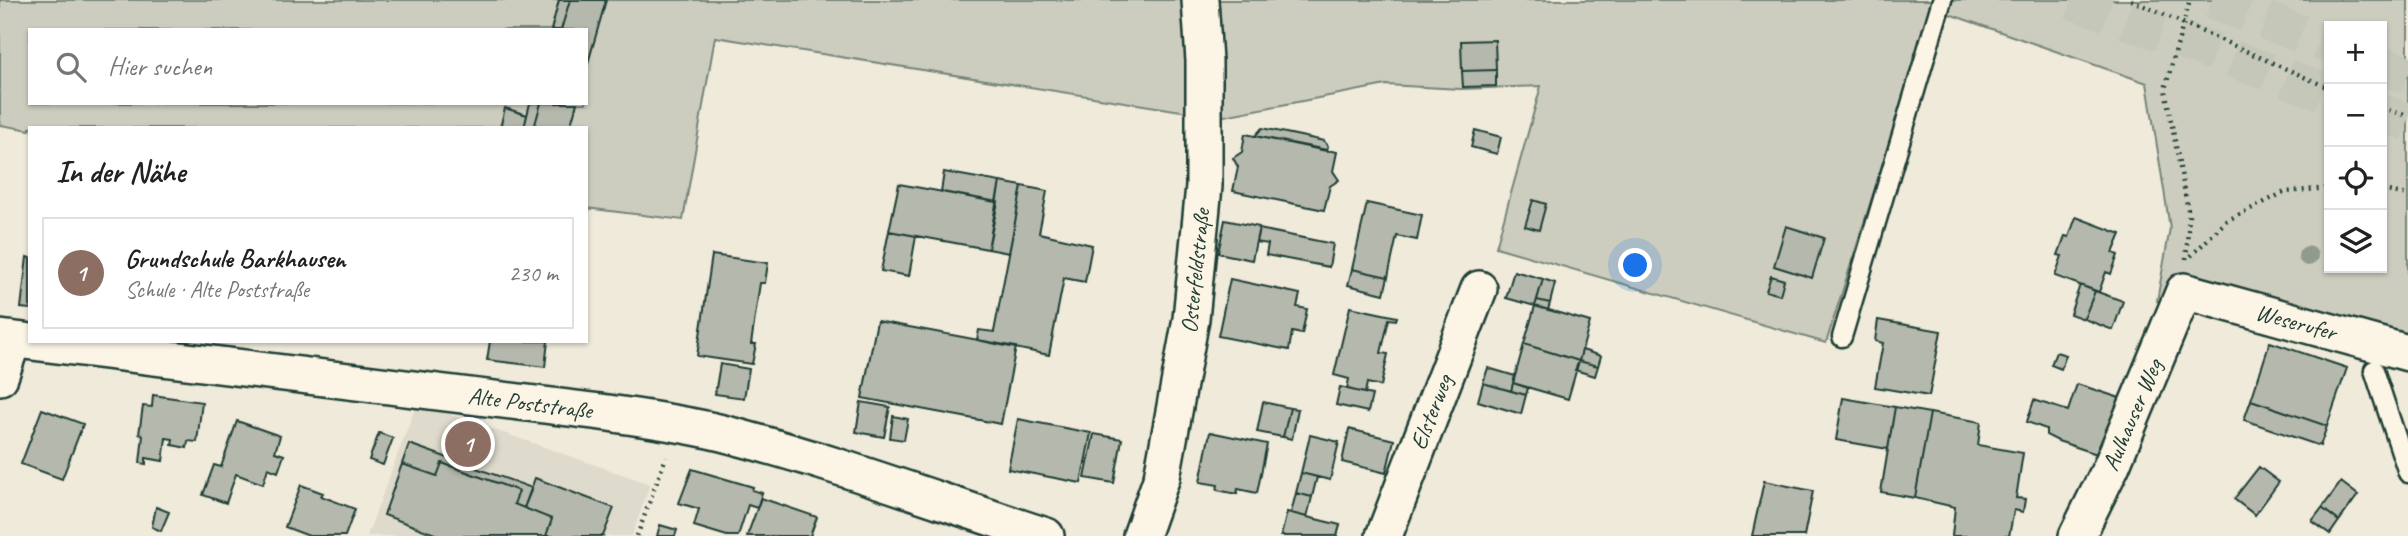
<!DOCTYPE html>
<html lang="de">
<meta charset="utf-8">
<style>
:root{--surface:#fff;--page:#f6f6f6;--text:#222;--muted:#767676;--line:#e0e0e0;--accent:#c8321e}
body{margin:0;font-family:Caveat,sans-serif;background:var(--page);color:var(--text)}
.controls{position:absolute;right:21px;top:21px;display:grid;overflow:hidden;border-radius:0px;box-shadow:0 2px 5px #0004}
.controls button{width:63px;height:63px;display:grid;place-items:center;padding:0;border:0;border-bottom:2px solid var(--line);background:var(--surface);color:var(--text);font:35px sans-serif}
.you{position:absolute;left:1636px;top:266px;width:24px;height:24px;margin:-18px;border:5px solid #fff;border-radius:50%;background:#1a73e8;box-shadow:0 0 0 10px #1a73e833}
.badge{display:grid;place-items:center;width:46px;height:46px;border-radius:50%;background:var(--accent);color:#fff;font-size:23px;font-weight:700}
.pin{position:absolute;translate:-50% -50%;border:4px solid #fff;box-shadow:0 2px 7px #0006}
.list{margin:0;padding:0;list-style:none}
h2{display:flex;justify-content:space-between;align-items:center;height:91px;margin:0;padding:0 28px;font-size:30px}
h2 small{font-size:23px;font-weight:400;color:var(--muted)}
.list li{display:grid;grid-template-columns:46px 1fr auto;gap:21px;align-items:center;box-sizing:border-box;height:112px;margin:0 14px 14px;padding:0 14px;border:2px solid var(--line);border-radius:0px}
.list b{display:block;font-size:26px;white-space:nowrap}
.list p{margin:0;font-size:23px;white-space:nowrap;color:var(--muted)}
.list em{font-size:23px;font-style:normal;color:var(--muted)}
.icon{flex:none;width:38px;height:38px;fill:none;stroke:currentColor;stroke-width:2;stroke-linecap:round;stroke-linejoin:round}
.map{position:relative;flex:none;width:2408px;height:536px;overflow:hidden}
.search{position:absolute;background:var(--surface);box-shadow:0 2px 5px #0004;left:28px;top:28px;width:560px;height:77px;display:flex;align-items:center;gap:18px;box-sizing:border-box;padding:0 24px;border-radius:0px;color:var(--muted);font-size:26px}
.panel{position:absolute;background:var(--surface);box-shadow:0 2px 5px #0004;left:28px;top:126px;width:560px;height:217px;border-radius:0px}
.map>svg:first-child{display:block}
</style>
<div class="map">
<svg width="2408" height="536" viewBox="0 0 2408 536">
<rect width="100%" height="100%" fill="#efeada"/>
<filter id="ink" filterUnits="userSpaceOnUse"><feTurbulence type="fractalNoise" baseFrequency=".0143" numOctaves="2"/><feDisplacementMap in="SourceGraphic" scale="14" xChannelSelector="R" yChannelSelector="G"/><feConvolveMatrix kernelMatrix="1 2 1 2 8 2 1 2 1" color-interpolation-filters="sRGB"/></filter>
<g filter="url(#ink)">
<path fill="#dedbcc" d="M417 403 650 484 632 536H367Z"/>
<path fill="#cccdbf" stroke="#76857a" stroke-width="2" fill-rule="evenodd" d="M0 0H2408V362L2157 301 2170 228 2147 83 1932 8 1826 343 1496 247 1541 86 1461 89 1386 85 1219 117 715 37 683 220 586 208V128H30V130L0 125ZM2329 26H2382V268H2329ZM30 30H586V103H30Z"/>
<path fill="#b5b9ad" stroke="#1f3d34" stroke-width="2" d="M559 0H570L561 30H551Z
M570 0H606L586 70V30H561Z
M1495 40 1496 70 1462 71 1461 41Z
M1496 70V86L1463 87 1462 71Z
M530 103H541L534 128H524Z
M541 103H577L570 128H534Z
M505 108 527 115 524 128H500Z
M1262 128 1324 141 1328 146 1327 151 1255 136Z
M1475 130 1501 137 1497 154 1471 147Z
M1245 134 1337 152 1333 171 1339 180 1330 186 1324 210 1233 191 1238 167 1233 158 1242 152Z
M944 172 1000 182 996 202 941 192Z
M1000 182 1022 186 1009 253 988 249Z
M899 184 998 202 988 249 889 231Z
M1022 186 1047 191 1039 233 1092 245 1085 282 1064 278 1049 355 977 340 979 330 994 332Z
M1533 200 1546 204 1539 230 1525 226Z
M1367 203 1422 215 1417 240 1397 236 1388 277 1352 269Z
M2076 217 2121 234 2113 253 2118 255 2111 274 2106 272 2099 292 2055 276 2062 256 2058 255 2065 236 2069 237Z
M1225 220 1259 227 1252 260 1218 253Z
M1786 226 1824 238 1812 278 1774 266Z
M1259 229 1333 244 1329 267 1266 255 1268 244 1256 242Z
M889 231 916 236 909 276 881 271Z
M712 255 768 263 765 283H760L751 344H756L752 364 697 356Z
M27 257 30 258V309L21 308Z
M1352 269 1388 277 1384 294 1348 285Z
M1514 271 1543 279 1535 306 1506 298Z
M1771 276 1784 280 1780 295 1766 291Z
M1230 279 1300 294 1297 307 1307 309 1302 334 1292 332 1289 350 1218 336Z
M1543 279 1555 283 1550 303 1537 300Z
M2080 285 2095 291 2084 319 2070 314Z
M2095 291 2123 301 2113 330 2084 319Z
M1537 300 1550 303 1548 310 1535 306Z
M1535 306 1590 322 1579 361 1524 344Z
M1350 307 1397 317 1396 320 1389 319 1381 353 1388 354 1381 386 1367 383 1365 393 1347 389 1349 379 1334 375Z
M1878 320 1941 331 1929 396 1875 387 1883 343 1875 341Z
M877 321 1016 347 1001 424 862 398Z
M490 341H548L545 367 487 360Z
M2270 342 2347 368 2327 426 2251 400Z
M1524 344 1579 361 1568 399 1513 383Z
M1582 350 1601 356 1598 366 1579 361Z
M2056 352 2066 355 2061 369 2051 365Z
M1579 361 1598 366 1595 376 1575 370Z
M720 364 749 369 744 398 715 394Z
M1488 368 1515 376 1511 391 1483 383Z
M1483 383 1526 395 1521 414 1478 401Z
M1513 383 1528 388 1526 395 1511 391Z
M2077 384 2126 400 2106 457 2058 441 2046 435V429L2027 422 2034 400 2068 411Z
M1340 387 1372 395 1368 412 1336 405Z
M153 395 202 402 197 442 188 441 187 448 172 445 173 439 166 438 163 461 146 458V464L140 463 143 435 139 434 143 406 152 407Z
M1843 398 1895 407 1888 449 1836 440Z
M2251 400 2327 426 2320 446 2244 420Z
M861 402 890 407 884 437 856 432Z
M1263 402 1290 408 1283 437 1257 432Z
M1895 407 1930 413 1915 498 1881 492Z
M1290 408 1298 409 1292 439 1283 437Z
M42 409 83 424 62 479 21 464Z
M1930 413 1981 422 1978 445 2023 453 2016 498 2025 499 2023 512 2014 510 2009 536H1952L1955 507 1915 498Z
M893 416 908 419 904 440 890 438Z
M1018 419 1091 433 1081 483 1008 469Z
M237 421 280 436 275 452 284 455 278 472 268 468 263 484 236 474 226 503 203 495 214 465 221 467Z
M1349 429 1394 440 1386 473 1342 462Z
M1210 432 1267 444 1257 493 1238 489 1237 494 1217 490 1218 485 1200 482Z
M379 433 393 438 383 465 369 460Z
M1094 434 1122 439 1114 483 1085 478Z
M1310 435 1339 442 1330 480 1301 473Z
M409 444 532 488 524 508 514 504 519 491 442 463 437 476 402 464Z
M442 463 519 491 514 504 552 519 546 536H440L384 515 402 464 437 476Z
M2259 467 2279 482 2255 515 2234 499Z
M692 469 753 487 752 490 762 493 757 508 748 505 738 536H727L694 526 699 509 679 503Z
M1301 473 1317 477 1312 497 1296 493Z
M535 478 614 508 603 536H546L552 519 524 508Z
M1764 481 1813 491 1804 536H1752Z
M2341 482 2358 495 2339 521 2322 508Z
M301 485 323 493 321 496 355 509 345 536H309L285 527Z
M1296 493 1312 497 1307 517 1291 513Z
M761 498 817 517 810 536H747Z
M156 507 169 512 161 531 152 527Z
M2322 508 2339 521 2330 534 2312 521Z
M1287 512 1340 525 1337 536H1281Z
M660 525 677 530 675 536H657Z"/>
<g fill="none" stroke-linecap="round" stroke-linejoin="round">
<path stroke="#c5c7b9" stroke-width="38" stroke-dasharray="38 19" stroke-linecap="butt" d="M2072 0 2329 94
M2212 0 2329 45
M2382 65 2408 75
M2382 113 2408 122"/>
<defs>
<path id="lane" d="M1842 337 1942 0
M2374 370 2408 473"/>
<path id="street" d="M0 338 601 412C642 418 682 423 722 433 831 461 938 501 1046 536
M0 377 13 340
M1141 536 1162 477 1191 319 1204 186V61L1200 0
M1384 536 1479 289
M2077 536 2111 467 2184 291 2408 353"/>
</defs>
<use href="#lane" stroke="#1f3d34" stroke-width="23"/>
<use href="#street" stroke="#1f3d34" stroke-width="40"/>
<path stroke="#1f3d34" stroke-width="4.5" stroke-dasharray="2 5" stroke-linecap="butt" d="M2131 0 2329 88
M2382 108 2408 116
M2382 190 2408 195
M2191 256 2226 221 2285 192 2329 188
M2186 259 2189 215 2165 89 2190 0
M637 536 666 457"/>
<use href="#lane" stroke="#fcf5e5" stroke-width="18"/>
<use href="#street" stroke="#fcf5e5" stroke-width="35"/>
</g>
<circle fill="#909b8e" cx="2308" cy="256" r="10"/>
</g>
<g text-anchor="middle" stroke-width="5" stroke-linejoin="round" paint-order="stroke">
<g font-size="24" fill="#1f3d34" stroke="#fcf5e5">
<text transform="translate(1195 271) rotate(-84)" y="8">Osterfeldstraße</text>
<text transform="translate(2296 322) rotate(15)" y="8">Weserufer</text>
<text transform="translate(530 403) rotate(7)" y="8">Alte Poststraße</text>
<text transform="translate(1431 412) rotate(-69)" y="8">Elsterweg</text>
<text transform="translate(2132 415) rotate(-67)" y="8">Aulhauser Weg</text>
</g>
</g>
</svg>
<div class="controls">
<button>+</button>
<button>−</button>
<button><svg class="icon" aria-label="locate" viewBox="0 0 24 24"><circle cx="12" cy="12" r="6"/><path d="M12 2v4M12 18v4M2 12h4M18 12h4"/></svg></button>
<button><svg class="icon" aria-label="layers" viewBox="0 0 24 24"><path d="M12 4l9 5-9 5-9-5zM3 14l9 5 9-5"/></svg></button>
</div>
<div class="you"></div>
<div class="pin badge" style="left:468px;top:444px;background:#8d6e63">1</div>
<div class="search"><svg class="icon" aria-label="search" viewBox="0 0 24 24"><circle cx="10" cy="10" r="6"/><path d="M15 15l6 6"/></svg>Hier suchen</div>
<section class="panel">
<h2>In der Nähe<small></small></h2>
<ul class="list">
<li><span class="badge" style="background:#8d6e63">1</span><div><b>Grundschule Barkhausen</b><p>Schule · Alte Poststraße</p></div><em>230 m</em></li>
</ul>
</section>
</div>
